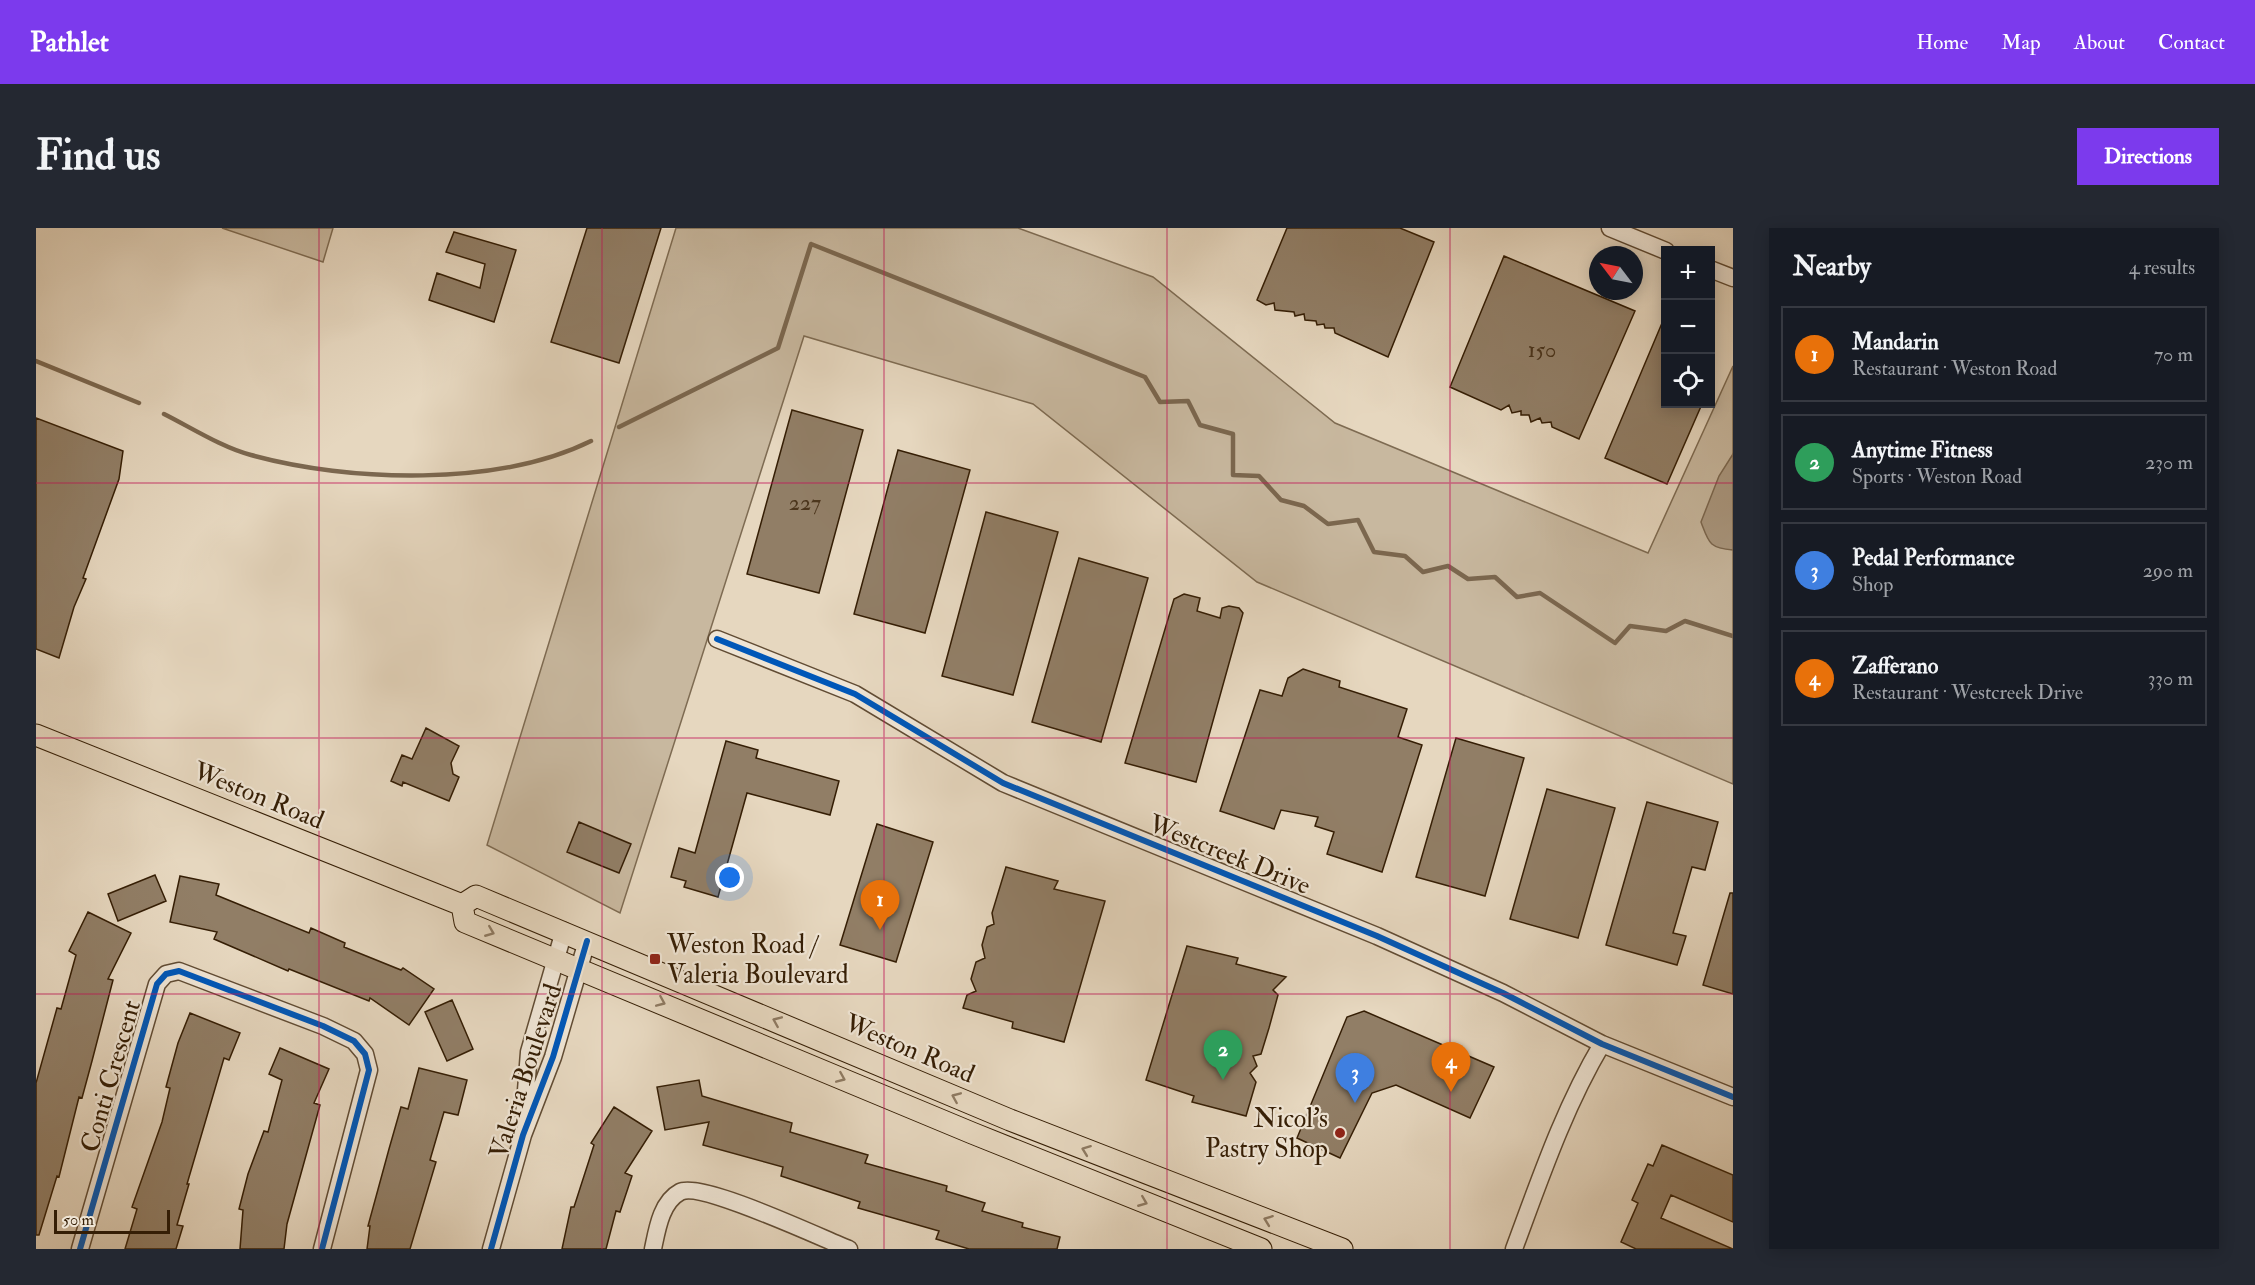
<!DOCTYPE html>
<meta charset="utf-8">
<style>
:root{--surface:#171b24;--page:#242831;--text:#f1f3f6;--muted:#9ea1a6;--line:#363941;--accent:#7c3aed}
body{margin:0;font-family:"IM FELL Double Pica",serif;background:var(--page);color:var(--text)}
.controls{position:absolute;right:18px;top:18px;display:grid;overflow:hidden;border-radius:0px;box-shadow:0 3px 15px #0003}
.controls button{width:54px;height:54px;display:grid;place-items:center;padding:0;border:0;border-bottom:2px solid var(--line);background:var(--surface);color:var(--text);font:30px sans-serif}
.compass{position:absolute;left:1553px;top:18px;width:54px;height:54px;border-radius:50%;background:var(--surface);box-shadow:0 3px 15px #0003;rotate:302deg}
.scale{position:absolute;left:18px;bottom:15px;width:116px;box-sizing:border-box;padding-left:6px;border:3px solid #351e05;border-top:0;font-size:16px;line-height:21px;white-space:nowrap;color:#351e05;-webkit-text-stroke:4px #efe5d5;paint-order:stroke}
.you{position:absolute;left:694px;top:650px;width:21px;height:21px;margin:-15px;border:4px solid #fff;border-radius:50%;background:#1a73e8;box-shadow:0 0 0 9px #1a73e833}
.badge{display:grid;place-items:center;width:39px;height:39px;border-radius:50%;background:var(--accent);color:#fff;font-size:20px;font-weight:700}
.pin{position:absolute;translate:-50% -50px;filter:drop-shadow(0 2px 3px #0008)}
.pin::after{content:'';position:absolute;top:32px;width:21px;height:18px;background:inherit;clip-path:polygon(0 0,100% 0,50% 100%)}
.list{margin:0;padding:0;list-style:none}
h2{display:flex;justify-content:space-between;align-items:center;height:78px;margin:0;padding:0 24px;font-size:26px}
h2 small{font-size:20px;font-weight:400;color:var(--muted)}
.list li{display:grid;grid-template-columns:39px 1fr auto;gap:18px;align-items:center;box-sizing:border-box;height:96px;margin:0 12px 12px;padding:0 12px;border:2px solid var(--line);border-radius:0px}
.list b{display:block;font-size:22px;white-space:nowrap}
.list p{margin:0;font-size:20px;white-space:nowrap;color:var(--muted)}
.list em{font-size:20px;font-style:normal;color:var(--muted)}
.icon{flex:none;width:33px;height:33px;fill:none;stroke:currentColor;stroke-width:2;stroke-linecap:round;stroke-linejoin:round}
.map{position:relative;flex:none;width:1697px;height:1021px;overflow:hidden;border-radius:0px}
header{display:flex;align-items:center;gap:36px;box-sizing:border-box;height:84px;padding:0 30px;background:var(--accent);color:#fff}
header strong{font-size:28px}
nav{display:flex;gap:33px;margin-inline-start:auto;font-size:21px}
.intro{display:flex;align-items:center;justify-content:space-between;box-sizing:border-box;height:144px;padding:0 36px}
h1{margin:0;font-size:42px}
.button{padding:15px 27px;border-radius:0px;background:var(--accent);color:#fff;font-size:21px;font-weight:700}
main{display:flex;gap:36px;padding:0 36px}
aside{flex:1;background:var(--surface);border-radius:0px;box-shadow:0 3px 15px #0003}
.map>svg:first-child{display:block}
</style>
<header>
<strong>Pathlet</strong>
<nav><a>Home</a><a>Map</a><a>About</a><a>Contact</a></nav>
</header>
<div class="intro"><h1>Find us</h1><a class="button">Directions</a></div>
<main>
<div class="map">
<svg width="1697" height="1021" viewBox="0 0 1697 1021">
<rect width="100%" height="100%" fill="#e6d7bf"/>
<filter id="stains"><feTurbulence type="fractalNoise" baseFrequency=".00333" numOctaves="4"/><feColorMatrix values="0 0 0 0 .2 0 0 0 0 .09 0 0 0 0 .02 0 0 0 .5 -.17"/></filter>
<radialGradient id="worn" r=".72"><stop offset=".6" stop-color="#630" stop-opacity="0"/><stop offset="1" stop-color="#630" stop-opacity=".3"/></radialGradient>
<path fill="#c8b89f" stroke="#7e6b52" stroke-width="1.5" d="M186 0H297L287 34Z
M640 0H982L1117 49 1299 195 1612 325 1697 138V556L1221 354 997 176 768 108 584 685 451 617Z"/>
<path fill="#aa9880" stroke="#7b674f" stroke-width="1.5" d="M1697 226V322C1673 320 1673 315 1665 294L1683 248Z"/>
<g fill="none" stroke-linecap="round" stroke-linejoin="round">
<path stroke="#7b674f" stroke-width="4.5" d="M0 133 103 175
M128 186C154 199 187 220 215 227 313 254 462 259 555 213
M583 199 742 120 775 16 1109 149 1124 174 1152 173 1164 197 1197 206V247L1223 248 1245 272 1268 278 1292 296 1322 292 1338 324 1369 328 1387 344 1412 338 1432 351 1459 349 1481 369 1504 365 1579 415 1594 398 1630 403 1649 393 1697 408"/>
</g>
<path fill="#917e66" stroke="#351e05" stroke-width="1.5" d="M551 0H625L583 135 515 114Z
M1251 0H1364L1398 14 1352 129 1299 105 1298 100H1289L1288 96 1281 97 1280 93 1269 92 1268 86 1259 88 1258 84 1239 82 1238 75 1230 77 1221 72Z
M418 4 480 22 458 94 393 72 401 45 444 60 449 36 410 24Z
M1468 28 1599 83 1543 211 1516 199 1515 194 1506 195 1504 190 1495 194 1493 187H1485V183L1476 185 1473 177 1465 182 1414 159Z
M1629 88V176H1666L1631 256 1569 230Z
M756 182 827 202 783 365 711 346Z
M0 190 87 223 83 251 47 350 50 351 38 379 23 430 0 421Z
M862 222 934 242 889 405 818 386Z
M950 284 1022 304 977 467 906 448Z
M1043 330 1112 350 1065 514 996 494Z
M1148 366 1164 370 1161 383 1184 390 1186 380 1193 378 1203 380 1207 385 1160 554 1089 535 1138 371Z
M1267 441 1304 453 1303 459 1371 481 1362 509 1386 517 1346 644 1291 626 1298 604 1279 598 1282 589 1245 582 1238 601 1184 583 1224 462 1246 468 1252 450Z
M390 500 423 518 415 535 417 546 423 549 413 573 367 554 366 558 355 553 366 527 376 531Z
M1420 510 1488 530 1449 668 1380 649Z
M690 513 722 522 720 530 803 553 794 587 711 565 682 669 648 659 650 653 635 649 643 620 659 625Z
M1511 561 1579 580 1542 710 1474 691Z
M1611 574 1682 594 1669 642 1656 639 1637 705 1650 708 1641 737 1570 717Z
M543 594 595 616 583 645 531 624Z
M841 596 897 614 860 734 804 717Z
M970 639 1022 653 1018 661 1069 673 1028 814 976 800 977 794 927 780 931 767 940 763 935 751 940 734 949 730 946 717 951 699 958 696 956 685Z
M119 647 130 673 82 693 72 666Z
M144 648 183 656 180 667 273 705 275 700 309 715 308 719 365 742 367 740 398 761 373 797 334 770 333 773 253 741 252 743 178 711 181 704 134 694Z
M1694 665H1697V766L1667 757Z
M52 684 95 705 72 751 77 752 56 833 46 870 43 869 23 949 21 948 3 1007H0V855L21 780 25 781 40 727 33 723Z
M1151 718 1202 730 1200 736 1250 749 1237 762 1242 767 1233 800 1225 826 1217 828 1221 838 1214 845 1220 854 1210 888 1156 874 1158 868 1110 852Z
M416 772 437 821 411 833 389 784Z
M1328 783 1458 839 1434 890 1360 857 1336 865 1304 930 1261 910 1311 789Z
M154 785 204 805 193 832 188 830 151 956H153L141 997 147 998 140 1021H89L101 981 96 979 126 894 134 860 130 859 142 815Z
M244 820 293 841 278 875 284 877 251 996 248 1021H204L207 982 203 981 212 946 228 903 232 904 246 852 233 846Z
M383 840 431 852 422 887 408 884 394 932 400 934 374 1021H331L334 998H332L353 921 365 879 372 881Z
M663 852 666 868 756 895 754 904 832 927 829 935 911 958 910 963 949 975 946 983 987 995 986 999 1024 1009 1021 1021H933L900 1011 903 1003 822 980 824 974 745 948 747 939 667 917 673 894 629 902 621 859Z
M578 879 616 903 589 945 596 948 584 984 580 983 570 1021H526L535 979H538L558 917 555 915Z
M1626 917 1697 947V994L1635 967 1625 990 1697 1021H1600L1585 1014 1602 975 1596 972 1612 936 1617 938Z"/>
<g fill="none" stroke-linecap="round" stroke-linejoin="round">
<defs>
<path id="minor" d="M1574 0 1630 23
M1674 41 1697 50
M681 411 819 466 967 555 1341 708 1467 765 1566 816 1697 869
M488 888 493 824 528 703
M44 1021 121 756 130 746 143 743 287 798 318 813 329 826 333 842 286 1021
M455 1021 487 907 517 829 551 713
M617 1021C621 1002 625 974 644 964 665 953 785 1010 813 1021
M1478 1021C1504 951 1528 880 1566 816"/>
<path id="major" d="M0 507 426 677
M426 677 440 668 974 892 1306 1021
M426 677 429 694 936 905 1225 1021"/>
</defs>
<use href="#minor" stroke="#614c34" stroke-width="19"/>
<use href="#major" stroke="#351e05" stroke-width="23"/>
<use href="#minor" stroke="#efe5d5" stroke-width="16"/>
<use href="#major" stroke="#e6d7bf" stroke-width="21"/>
<defs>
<path id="cycleway" d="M681 411 819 466 967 555 1341 708 1467 765 1566 816 1697 869
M44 1021 121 756 130 746 143 743 287 798 318 813 329 826 333 842 286 1021
M455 1021 487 907 517 829 551 713"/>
</defs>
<use href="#cycleway" stroke="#efe5d5" stroke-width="10"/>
<use href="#cycleway" stroke="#0057b8" stroke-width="6"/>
</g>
<defs><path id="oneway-chevron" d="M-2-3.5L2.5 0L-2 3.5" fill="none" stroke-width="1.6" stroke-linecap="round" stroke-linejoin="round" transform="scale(1.5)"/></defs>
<g stroke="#8e7a62">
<use href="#oneway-chevron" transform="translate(454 704) rotate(22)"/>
<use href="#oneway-chevron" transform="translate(625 774) rotate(23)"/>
<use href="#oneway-chevron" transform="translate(741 793) rotate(-157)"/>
<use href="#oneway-chevron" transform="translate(805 850) rotate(23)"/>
<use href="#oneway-chevron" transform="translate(920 869) rotate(-157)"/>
<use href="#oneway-chevron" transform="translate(1050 922) rotate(-159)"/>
<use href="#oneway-chevron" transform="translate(1107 974) rotate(22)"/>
<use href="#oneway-chevron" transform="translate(1232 992) rotate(-159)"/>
</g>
<path fill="none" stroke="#c2185b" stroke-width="1.5" stroke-opacity="0.55" d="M283 0V1021M566 0V1021M848 0V1021M1131 0V1021M1414 0V1021M0 255H1697M0 510H1697M0 766H1697"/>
<g fill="#8f2418" stroke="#efe5d5" stroke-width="2">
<rect x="613" y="725" width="12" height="12" rx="3"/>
<circle cx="1304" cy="905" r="6"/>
</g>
<g text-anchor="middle" stroke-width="4.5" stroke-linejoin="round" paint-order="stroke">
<g font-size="22" fill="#4c361d">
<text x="1506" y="129">150</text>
<text x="769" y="282">227</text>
</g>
<g font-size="26" fill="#351e05" stroke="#efe5d5">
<text transform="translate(223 567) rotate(22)" y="9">Weston Road</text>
<text transform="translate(1194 626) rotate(22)" y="9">Westcreek Drive</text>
<text transform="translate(874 820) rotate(23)" y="9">Weston Road</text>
<text transform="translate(489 843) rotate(-72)" y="9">Valeria Boulevard</text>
<text transform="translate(74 848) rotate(-74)" y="9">Conti Crescent</text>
</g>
<g font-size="26" fill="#351e05" stroke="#efe5d5" text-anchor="start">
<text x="631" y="725">Weston Road /<tspan x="631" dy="30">Valeria Boulevard</tspan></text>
<text x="1292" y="899" text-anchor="end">Nicol's<tspan x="1292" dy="30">Pastry Shop</tspan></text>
</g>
</g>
<rect width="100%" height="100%" filter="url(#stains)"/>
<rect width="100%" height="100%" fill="url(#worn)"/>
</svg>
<div class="controls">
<button>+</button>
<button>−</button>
<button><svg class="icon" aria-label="locate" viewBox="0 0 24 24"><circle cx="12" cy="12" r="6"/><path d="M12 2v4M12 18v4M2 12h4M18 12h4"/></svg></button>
</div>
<svg class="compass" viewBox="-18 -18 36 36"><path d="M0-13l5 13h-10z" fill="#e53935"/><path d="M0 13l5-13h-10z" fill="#9ea1a6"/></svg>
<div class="scale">50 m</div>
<div class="you"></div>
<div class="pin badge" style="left:844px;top:702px;background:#e8710a">1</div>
<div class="pin badge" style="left:1187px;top:852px;background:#2e9e5b">2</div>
<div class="pin badge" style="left:1319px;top:875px;background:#3f7fe0">3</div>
<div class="pin badge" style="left:1415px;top:864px;background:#e8710a">4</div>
</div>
<aside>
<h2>Nearby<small>4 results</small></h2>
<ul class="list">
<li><span class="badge" style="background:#e8710a">1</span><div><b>Mandarin</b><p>Restaurant · Weston Road</p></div><em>70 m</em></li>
<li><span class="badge" style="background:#2e9e5b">2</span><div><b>Anytime Fitness</b><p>Sports · Weston Road</p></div><em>230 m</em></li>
<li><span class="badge" style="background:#3f7fe0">3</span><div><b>Pedal Performance</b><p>Shop</p></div><em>290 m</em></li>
<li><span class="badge" style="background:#e8710a">4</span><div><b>Zafferano</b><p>Restaurant · Westcreek Drive</p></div><em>330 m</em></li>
</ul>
</aside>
</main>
